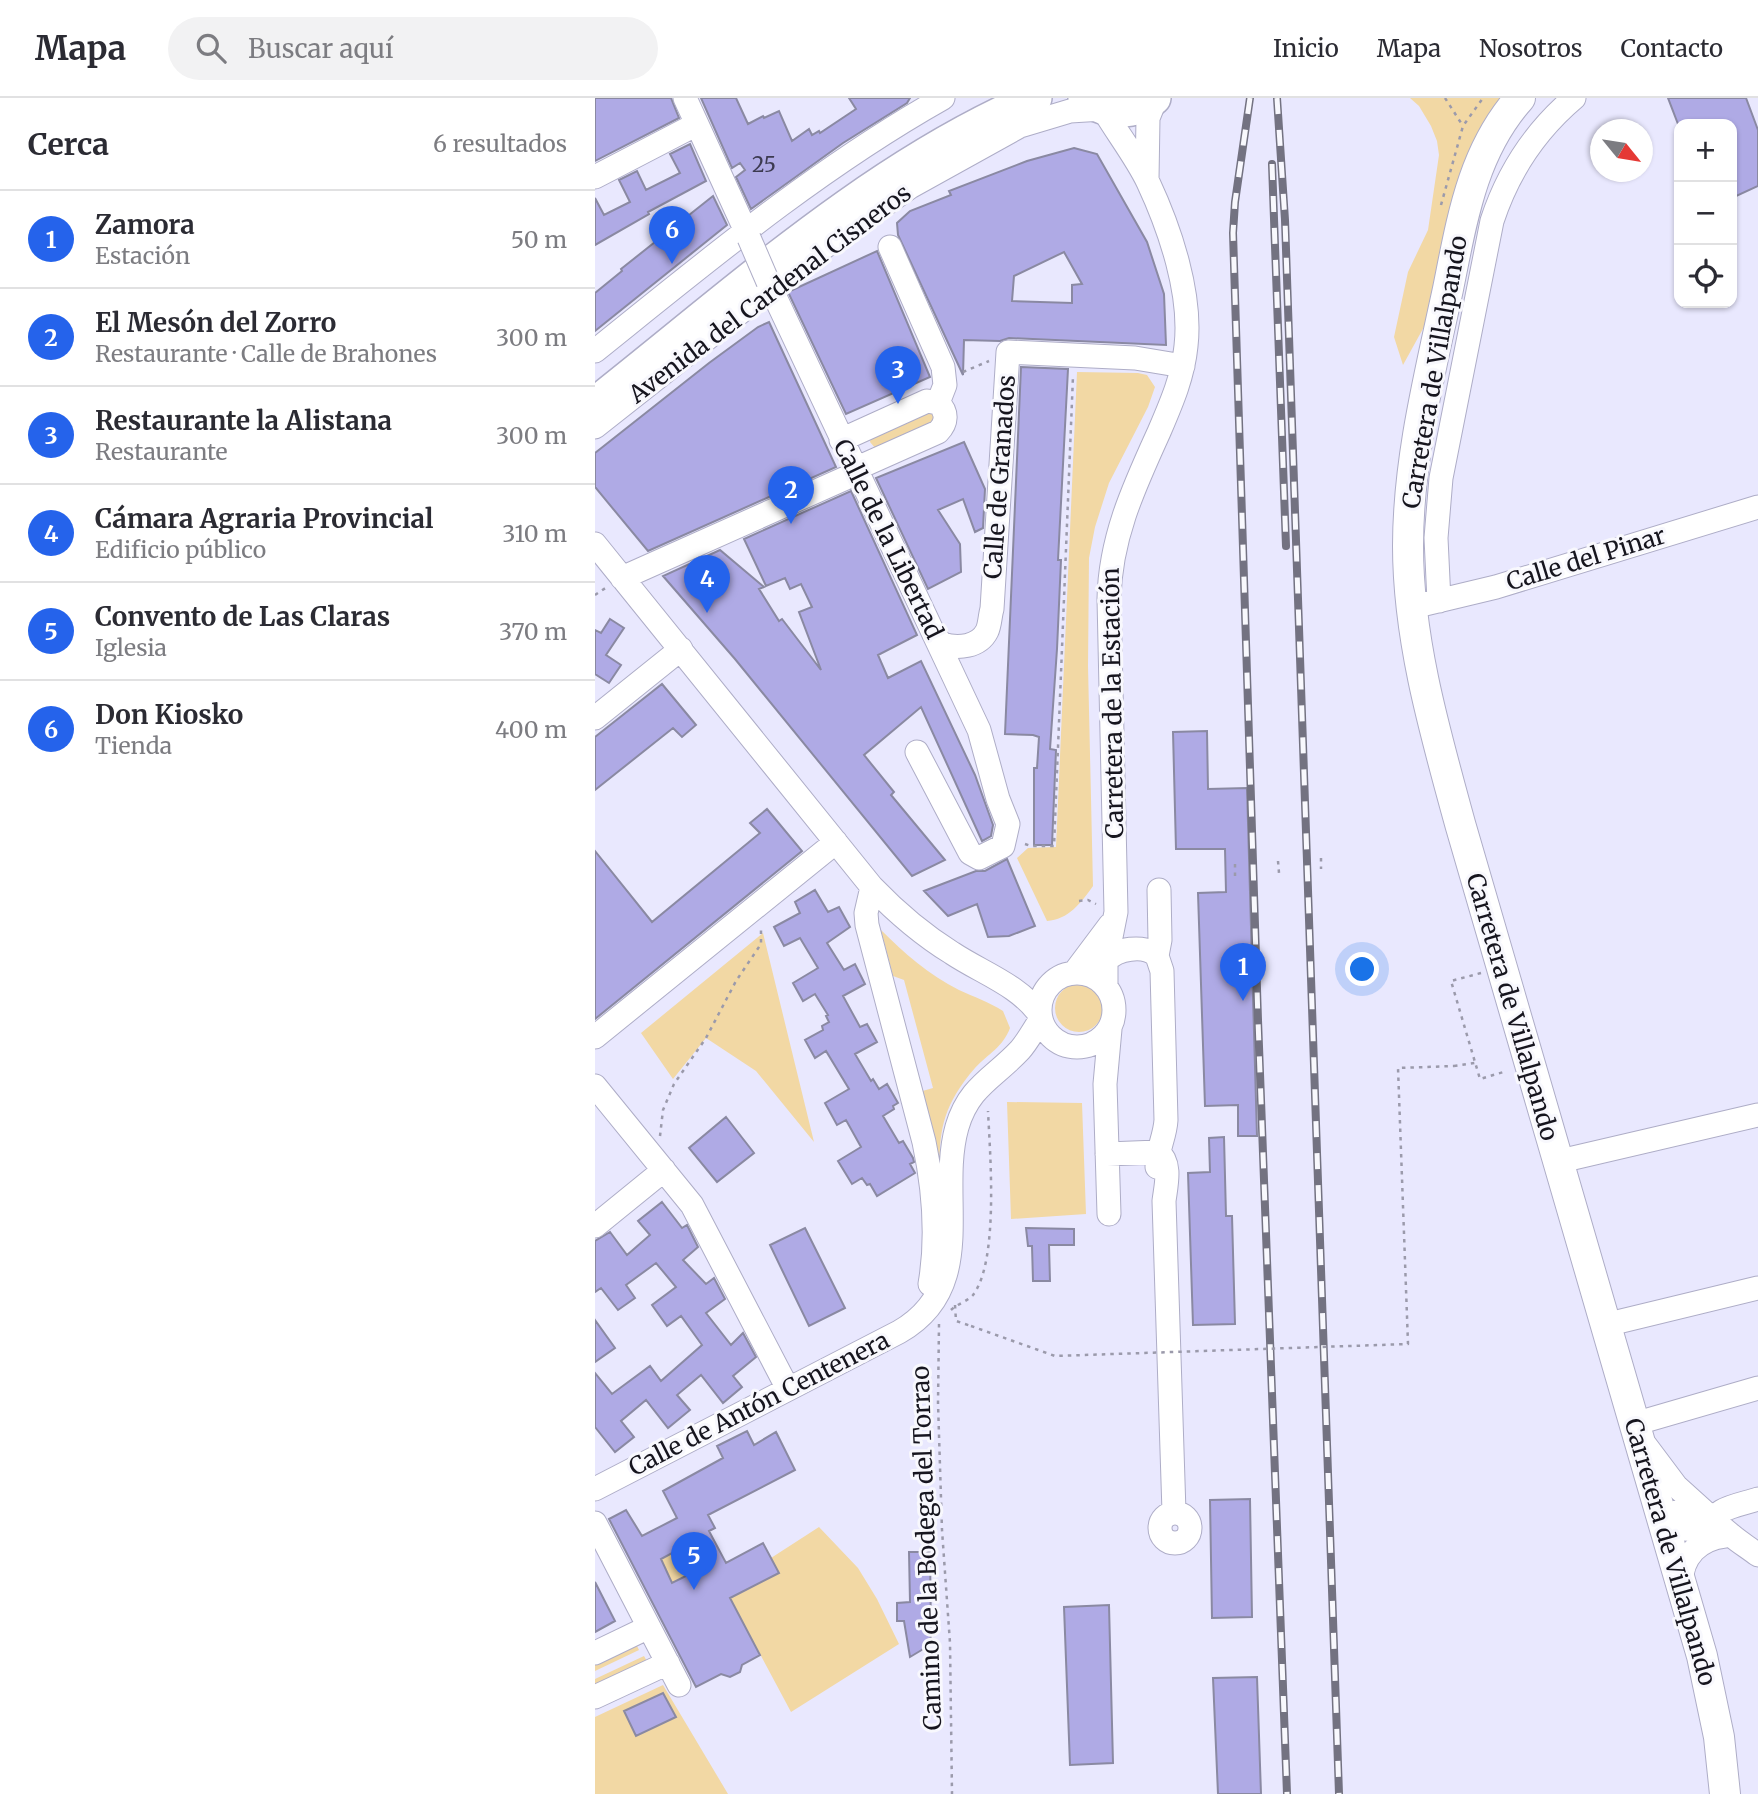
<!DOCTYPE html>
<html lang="es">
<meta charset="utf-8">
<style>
:root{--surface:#fff;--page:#f2f2f3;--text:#2b2b33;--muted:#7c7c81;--line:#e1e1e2;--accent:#2563eb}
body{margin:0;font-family:Merriweather,serif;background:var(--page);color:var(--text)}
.controls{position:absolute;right:21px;top:21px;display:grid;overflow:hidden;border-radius:14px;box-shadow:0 2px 5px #0004}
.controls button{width:63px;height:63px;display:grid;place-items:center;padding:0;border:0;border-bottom:2px solid var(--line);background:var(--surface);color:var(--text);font:35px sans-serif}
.compass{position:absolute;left:995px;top:21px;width:63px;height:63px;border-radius:50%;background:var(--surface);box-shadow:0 2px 5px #0004;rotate:120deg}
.you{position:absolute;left:768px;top:872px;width:24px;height:24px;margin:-18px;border:5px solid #fff;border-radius:50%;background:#1a73e8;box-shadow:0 0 0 10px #1a73e833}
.badge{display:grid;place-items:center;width:46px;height:46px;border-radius:50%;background:var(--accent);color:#fff;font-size:23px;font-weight:700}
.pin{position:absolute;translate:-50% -58px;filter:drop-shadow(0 2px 4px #0008)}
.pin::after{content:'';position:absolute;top:37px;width:24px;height:21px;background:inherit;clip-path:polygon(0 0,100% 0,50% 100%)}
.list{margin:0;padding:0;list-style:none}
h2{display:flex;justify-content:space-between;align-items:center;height:91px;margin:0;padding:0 28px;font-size:30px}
h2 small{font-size:23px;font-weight:400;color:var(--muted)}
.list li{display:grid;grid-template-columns:46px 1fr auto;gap:21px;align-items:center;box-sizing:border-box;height:98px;padding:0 28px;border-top:2px solid var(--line)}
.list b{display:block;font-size:26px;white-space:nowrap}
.list p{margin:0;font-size:23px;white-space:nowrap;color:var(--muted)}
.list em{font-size:23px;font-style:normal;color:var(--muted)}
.icon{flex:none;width:38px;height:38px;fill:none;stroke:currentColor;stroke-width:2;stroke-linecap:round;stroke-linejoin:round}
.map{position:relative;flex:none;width:1163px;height:1696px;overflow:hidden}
header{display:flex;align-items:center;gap:42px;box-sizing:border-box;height:98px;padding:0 35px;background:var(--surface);border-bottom:2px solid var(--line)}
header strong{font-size:33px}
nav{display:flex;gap:38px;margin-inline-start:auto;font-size:24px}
.search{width:490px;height:63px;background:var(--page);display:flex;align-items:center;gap:18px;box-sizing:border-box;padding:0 24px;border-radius:38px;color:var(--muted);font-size:26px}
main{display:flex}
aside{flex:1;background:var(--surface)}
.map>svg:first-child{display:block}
</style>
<header>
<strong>Mapa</strong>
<div class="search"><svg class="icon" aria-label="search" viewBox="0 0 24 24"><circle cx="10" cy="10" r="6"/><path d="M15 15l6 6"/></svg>Buscar aquí</div>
<nav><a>Inicio</a><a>Mapa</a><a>Nosotros</a><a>Contacto</a></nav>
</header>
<main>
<aside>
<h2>Cerca<small>6 resultados</small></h2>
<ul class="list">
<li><span class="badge">1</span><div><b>Zamora</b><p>Estación</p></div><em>50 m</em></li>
<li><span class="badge">2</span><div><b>El Mesón del Zorro</b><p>Restaurante · Calle de Brahones</p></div><em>300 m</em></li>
<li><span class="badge">3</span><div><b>Restaurante la Alistana</b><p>Restaurante</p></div><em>300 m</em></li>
<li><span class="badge">4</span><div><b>Cámara Agraria Provincial</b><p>Edificio público</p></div><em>310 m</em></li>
<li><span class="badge">5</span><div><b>Convento de Las Claras</b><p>Iglesia</p></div><em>370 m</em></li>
<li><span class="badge">6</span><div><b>Don Kiosko</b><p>Tienda</p></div><em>400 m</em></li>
</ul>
</aside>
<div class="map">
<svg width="1163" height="1696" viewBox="0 0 1163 1696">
<rect width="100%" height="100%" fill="#e9e8fe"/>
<path fill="#f2d8a4" d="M815 0H912L881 38 867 72 830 227 808 267 799 239 813 174 833 132 844 57 842 43 836 28 824 8Z
M482 274 543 275 552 277 560 289 553 309 514 385 500 429 494 460 493 568 498 788C487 804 473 822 452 823L422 760 433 750 461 749Z
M327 310 340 313 341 325 281 351 275 344 276 338Z
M286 832C309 855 334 877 364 892 379 899 394 904 408 913L415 930C408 949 393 956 380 970 341 1015 344 1043 345 1098L324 994 338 990 309 882 298 878Z
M168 835 219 1044 161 973 111 940 78 981 46 935Z
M460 910a24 24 0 1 1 48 0a24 24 0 1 1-48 0Z
M412 1004 487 1005 491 1116 416 1121Z
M224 1429 263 1470 282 1501 304 1546 196 1614 135 1500 176 1460Z
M90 1448 103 1472 77 1485 66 1461Z
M40 1544 44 1552 0 1573V1562Z
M49 1558 54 1567 0 1593V1581Z
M68 1587 133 1696H0V1619Z"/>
<path fill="#afaae5" stroke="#8a89a2" stroke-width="2" fill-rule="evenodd" d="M0 0H76L84 20 0 63Z
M106 0H141L153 26 168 18 169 20 184 13 197 43 214 31 217 37 224 33 225 35 261 11 254 0H315L312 5 248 45 156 111 141 79 150 72 145 65 137 70Z
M1073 0H1151L1163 32V88L1137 100V26H1083Z
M95 46 111 83 53 114 54 116 0 147V100L9 117 35 104 24 82 42 73 51 92 85 75 75 56Z
M479 50 502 56 552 144 569 196 571 247 414 240 405 243 369 242 368 277 303 137 302 125 315 113 356 97 354 93 432 63ZM469 154 487 186 477 187V205L417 203 419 178Z
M118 98 132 127 0 233V195L27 173 26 171Z
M282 153 335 279 251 316 193 194Z
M174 224 241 369 53 453 0 389V355L114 265 163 229Z
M426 269 473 271 463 462H466L462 551 455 651 461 652 457 747H439V670H442L444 639 438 637 410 636Z
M369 344 390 391 388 430 380 434 368 401 343 412 365 446 366 474 333 491 281 380Z
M256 393 322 537 283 557 293 580 326 563 380 677 398 727 396 738 387 743 326 609 269 657 299 694 296 697 350 762 317 778 140 561 68 478 125 452 169 489 164 491 184 523 187 521 226 572 204 514 217 509 206 486 195 491 190 480 171 488 149 441Z
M15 521 29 530 11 557 26 567 14 585 0 576V532L6 535Z
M67 586 101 627 87 639 78 630 0 692V639Z
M612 633 613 691 652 690 662 1038H643V1007L610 1008 603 795 631 794 630 751H581L578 634Z
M172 711 207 753 0 921V753L57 824 165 735 155 725Z
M412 761 440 828 414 838 393 839 382 806 353 818 329 793 381 773H390Z
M220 792 233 814 244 809 255 829 232 845 249 872 260 866 270 886 248 898 265 929 272 926 282 944 260 956 276 983 278 981 284 991 292 986 303 1005 298 1008 299 1011 288 1018 304 1045 308 1043 318 1060 319 1064 315 1066 320 1075 282 1098 275 1086 272 1087 267 1080 257 1086 243 1063 266 1049 251 1022 242 1027 230 1005 254 991 231 953 220 960 210 942 228 932 227 928 234 924 231 918 233 917 220 896 208 903 198 885 223 870 205 840 189 848 179 829 205 815 200 804Z
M131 1019 159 1055 122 1084 94 1050Z
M629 1039 631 1118H637L640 1226 598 1227 593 1075 615 1074 614 1040Z
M67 1104 87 1130 92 1127 103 1149 88 1162 111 1186 119 1180 130 1201 111 1215 136 1247 148 1235 161 1259 138 1278 147 1289 128 1305 106 1277 82 1297 95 1312 73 1330 51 1302 26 1323 39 1339 20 1354 0 1329V1275L17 1296 55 1268 66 1283 107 1247 86 1218 72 1228 57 1207 81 1189 61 1165 31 1187 40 1200 23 1212 6 1190 0 1194V1143L15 1134 32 1157 55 1137 43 1123Z
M210 1130 250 1210 214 1228 175 1147Z
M431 1130 479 1131V1147H454L455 1183H438L437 1148H433Z
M0 1222 20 1250 0 1264Z
M152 1333 159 1347 181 1334 200 1372 113 1417 120 1430 114 1433 131 1465 168 1445 184 1475 135 1500 165 1557 147 1567 145 1574 135 1579 126 1576 101 1589 14 1421 31 1412 47 1438 82 1420 68 1393 128 1360 122 1348ZM90 1448 103 1472 77 1485 66 1461Z
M655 1401 657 1519 617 1520 615 1402Z
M314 1454H335L336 1536 335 1547 315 1559 309 1523H302V1505L315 1504Z
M0 1484 20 1523 0 1534Z
M514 1507 518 1665 475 1667 469 1509Z
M662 1579 666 1696H623L618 1580Z
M68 1595 81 1619 41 1638 29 1613Z"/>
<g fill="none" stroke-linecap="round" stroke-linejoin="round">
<defs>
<path id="minor" d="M90 0 154 140
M0 79 102 26
M552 81 553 20 561 0
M295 149 348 269 350 287 343 305
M173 184 384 632 403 701 413 726 408 748 384 760 375 755 322 654
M0 253C112 163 222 71 348 0
M0 329 218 157 315 89 425 28 475 13 508 11C522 35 541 59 553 84 575 131 597 196 591 248 588 279 576 306 564 334 539 389 515 440 514 501L521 814 511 864V889
M246 342 332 303 343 305C353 314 352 325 343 334L260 371
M0 446 277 789C301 814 328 837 357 855 387 875 424 887 445 917
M27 480 262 375
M844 503 841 440 846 380 897 123C913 74 940 33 979 0
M830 506 901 489 1163 409
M339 537 347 546C363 551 384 549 392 533 395 527 395 517 397 511L413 254 540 260 588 268
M0 620 86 551
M277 789 271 815 272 827 329 1044C339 1091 343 1139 335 1186
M511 864C520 850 550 846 562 858
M445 912a37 37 0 1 1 74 0a37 37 0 1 1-74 0Z
M479 875 515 827
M0 939 241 744
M0 988 97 1107 193 1291
M512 1056 563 1054C577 1065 571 1087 569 1103L579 1414
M961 1064 1163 1017
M562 1069C562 1052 570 1039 571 1022L567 873 562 858 565 842 564 792
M514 1116 510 986 515 931
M0 1128 69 1072
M1010 1227 1163 1190
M1039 1326 1163 1290
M1051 1348 1081 1388 1112 1416
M0 1391 304 1234C385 1188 342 1099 362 1029 374 988 399 980 425 952 433 943 439 931 446 921
M565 1430a15 15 0 1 1 30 0a15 15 0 1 1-30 0Z
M0 1425 84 1587
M1111 1432C1119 1409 1142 1408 1163 1401
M1137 1438 1123 1432 1086 1431 1068 1423C1096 1398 1114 1419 1136 1437 1144 1444 1154 1450 1163 1457
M1086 1485C1087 1458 1104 1441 1130 1438
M0 1555 54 1529
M0 1599 73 1565"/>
<path id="major" d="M925 0C877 54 867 122 853 191 835 275 813 361 813 448 813 543 841 638 866 729L1107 1558 1124 1639 1130 1696"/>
<path id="highway" d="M490 0C511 15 539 17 559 0
M0 306C137 198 279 68 440 0"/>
</defs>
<use href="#minor" stroke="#aeadc7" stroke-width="25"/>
<use href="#major" stroke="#aeadc7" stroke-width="32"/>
<use href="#highway" stroke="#aeadc7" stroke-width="36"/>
<path stroke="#9b9aab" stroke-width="2.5" stroke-dasharray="3.5 5" stroke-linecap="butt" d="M850 0 868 28
M846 107 868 28 888 0
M368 274 394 263
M0 497 12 489
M430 746 436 748H459L478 278
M726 760V771
M683 763 684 775
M640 766V778
M484 803 493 802 501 806
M886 875 856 883 885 981 912 973
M859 968 880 965
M65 1038 68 1012 79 986 111 940 141 883 166 846V831
M360 1207 361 1223 376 1228
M356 1212C362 1206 373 1203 378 1197 404 1163 395 1056 393 1013
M344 1226 343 1305 347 1432 355 1545 357 1696"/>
<use href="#minor" stroke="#fff" stroke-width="23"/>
<use href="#major" stroke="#fff" stroke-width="30"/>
<use href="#highway" stroke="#fff" stroke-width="33"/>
<defs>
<path id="rail" d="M655 0 640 104 638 135 663 922 692 1696
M682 0 690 122 744 1696
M677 66 691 448"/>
</defs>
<use href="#rail" stroke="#737281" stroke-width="8"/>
<use href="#rail" stroke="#f8f8fd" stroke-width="5" stroke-dasharray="16" stroke-linecap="butt"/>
<defs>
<path id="minor-bridge" d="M154 140 173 184"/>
</defs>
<use href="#minor-bridge" stroke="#aeadc7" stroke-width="25" stroke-linecap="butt"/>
<path stroke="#9b9aab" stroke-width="2.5" stroke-dasharray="3.5 5" stroke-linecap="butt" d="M376 1228 460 1258 813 1246 803 970 859 968"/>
<use href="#minor-bridge" stroke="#fff" stroke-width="23"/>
</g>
<g text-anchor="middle" stroke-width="6" stroke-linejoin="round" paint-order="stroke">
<g font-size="21" fill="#3c3a50">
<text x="169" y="74">25</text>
</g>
<g font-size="24" fill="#16151e" stroke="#f8f8fd">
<text transform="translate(175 196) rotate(-37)" y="8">Avenida del Cardenal Cisneros</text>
<text transform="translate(840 274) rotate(-80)" y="8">Carretera de Villalpando</text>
<text transform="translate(405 379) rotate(-86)" y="8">Calle de Granados</text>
<text transform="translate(293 441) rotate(64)" y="8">Calle de la Libertad</text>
<text transform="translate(991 461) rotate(-17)" y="8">Calle del Pinar</text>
<text transform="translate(518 605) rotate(-91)" y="8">Carretera de la Estación</text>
<text transform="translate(917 909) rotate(74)" y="8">Carretera de Villalpando</text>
<text transform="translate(164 1306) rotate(-27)" y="8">Calle de Antón Centenera</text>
<text transform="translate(332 1450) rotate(-92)" y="8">Camino de la Bodega del Torrao</text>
<text transform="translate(1075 1454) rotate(74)" y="8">Carretera de Villalpando</text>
</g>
</g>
</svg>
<div class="controls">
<button>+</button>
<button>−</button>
<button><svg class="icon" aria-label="locate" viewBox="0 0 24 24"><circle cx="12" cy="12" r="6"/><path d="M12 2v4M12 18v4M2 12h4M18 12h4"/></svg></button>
</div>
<svg class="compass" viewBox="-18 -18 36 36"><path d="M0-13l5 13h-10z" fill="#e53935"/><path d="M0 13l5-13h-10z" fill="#7c7c81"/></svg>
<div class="you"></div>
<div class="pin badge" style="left:648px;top:903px">1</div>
<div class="pin badge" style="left:196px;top:426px">2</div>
<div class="pin badge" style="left:303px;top:306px">3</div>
<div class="pin badge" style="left:112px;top:515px">4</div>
<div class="pin badge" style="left:99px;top:1492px">5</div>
<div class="pin badge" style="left:77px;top:166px">6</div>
</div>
</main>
